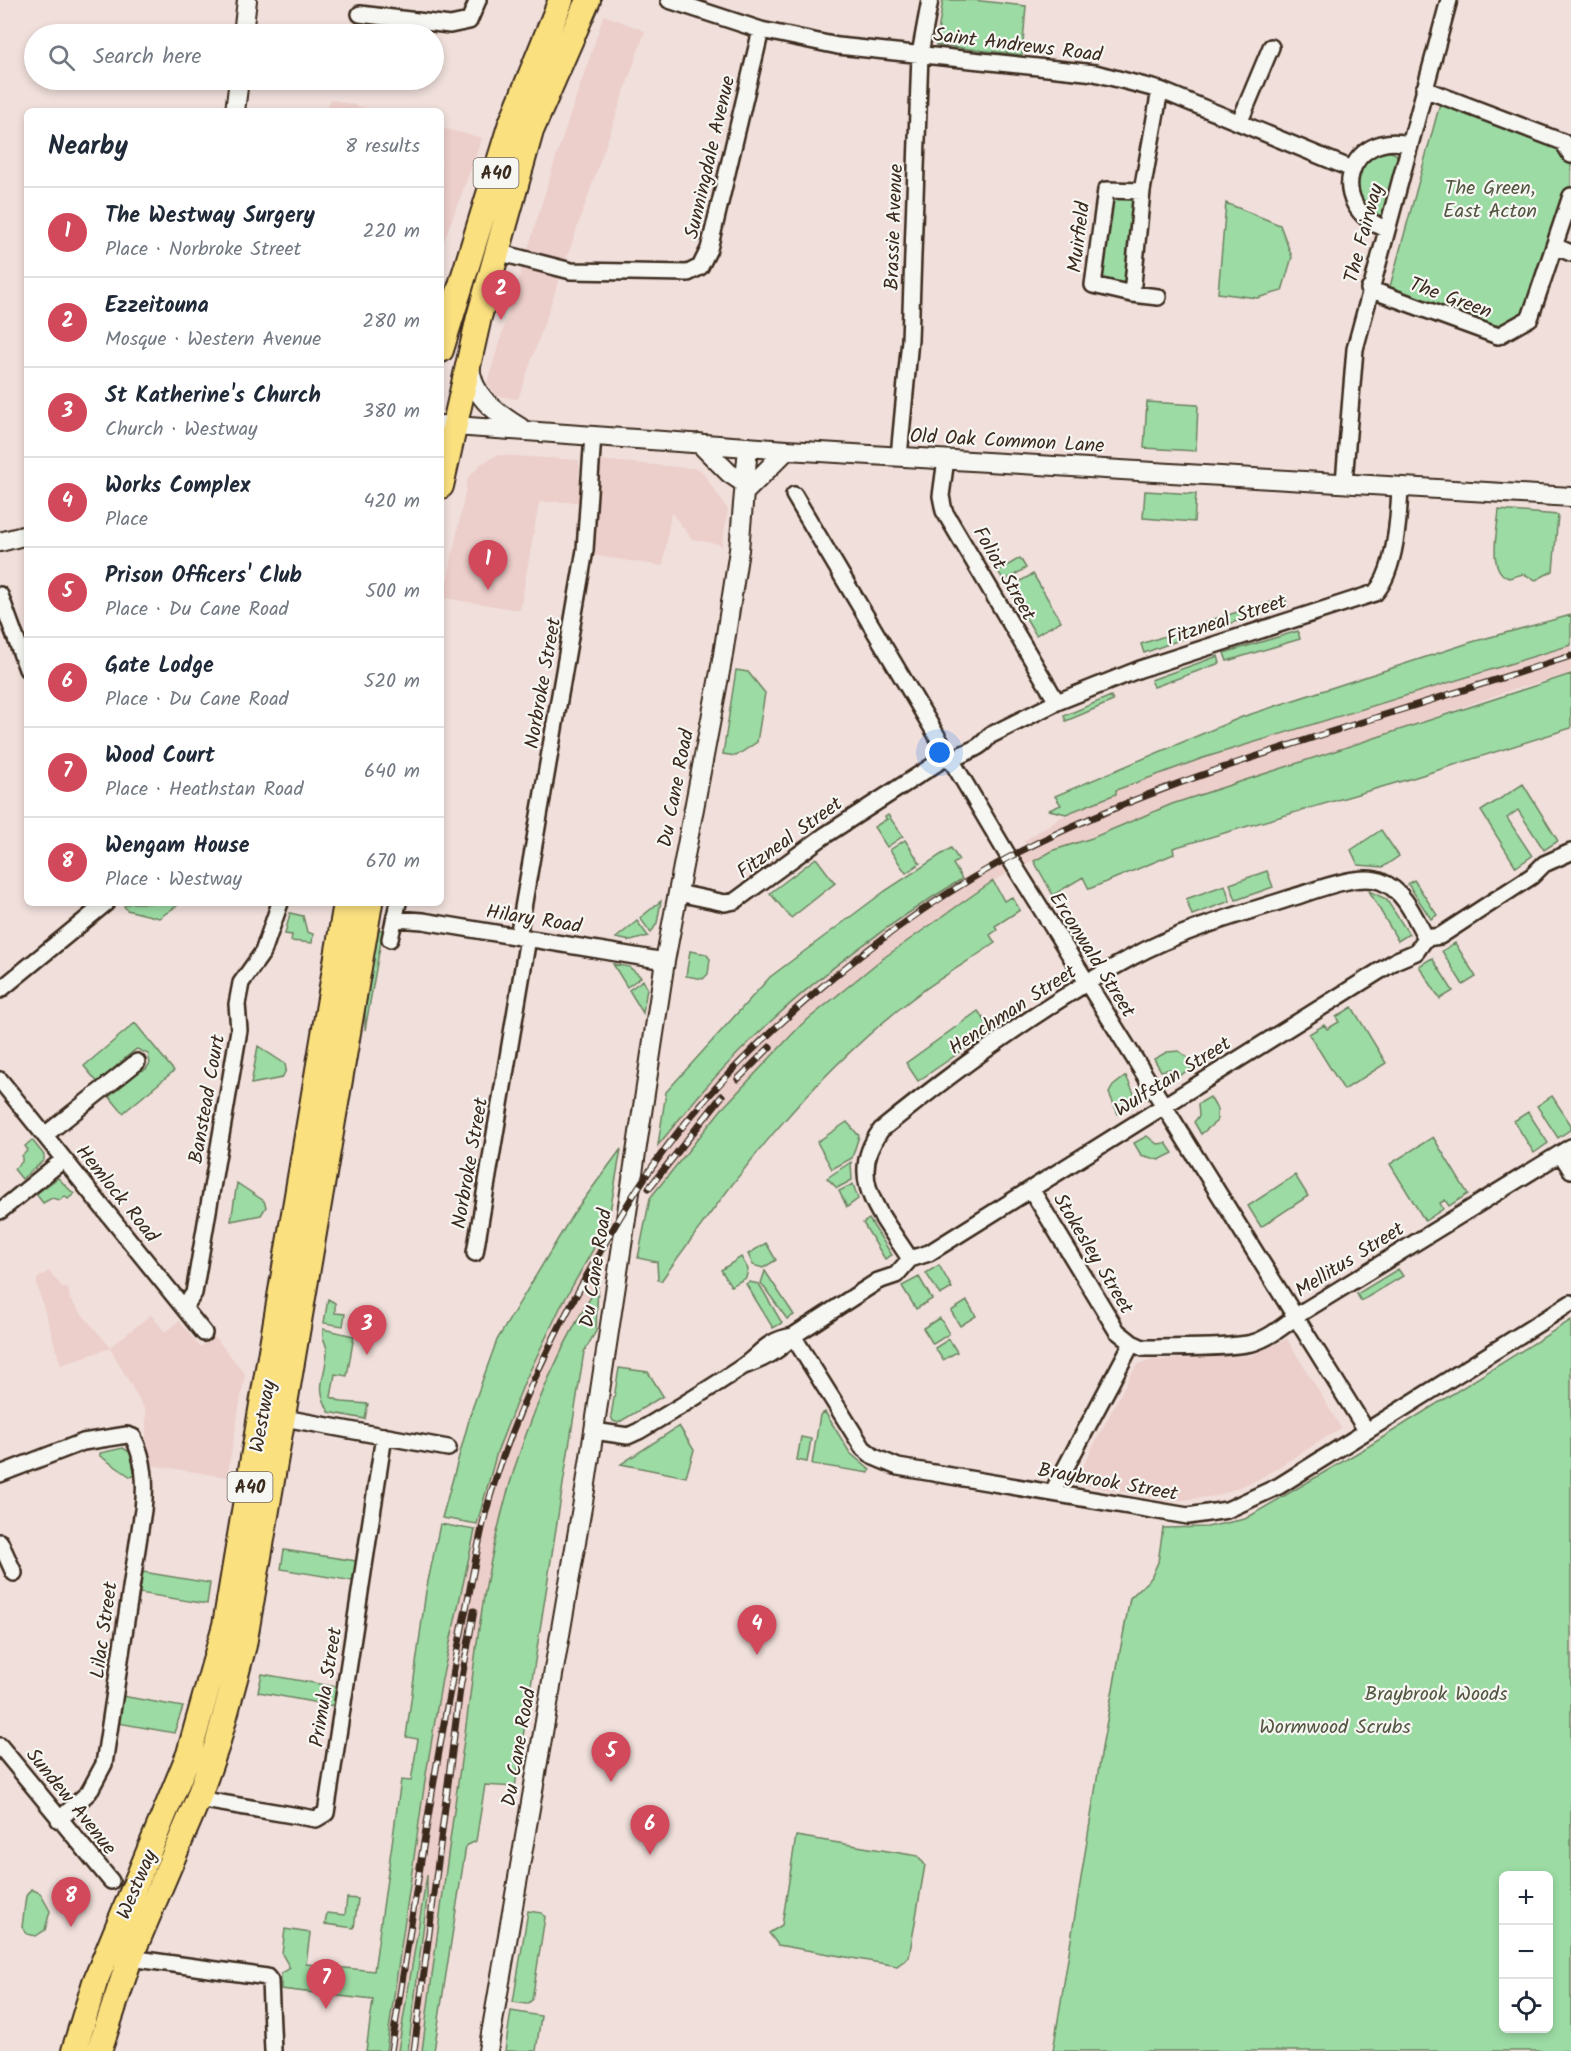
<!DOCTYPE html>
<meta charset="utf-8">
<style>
:root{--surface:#fff;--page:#f2f2f3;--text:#1f2937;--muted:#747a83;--line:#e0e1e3;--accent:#d1495b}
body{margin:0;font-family:Kalam,sans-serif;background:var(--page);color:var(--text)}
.controls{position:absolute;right:18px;bottom:18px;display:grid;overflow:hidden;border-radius:9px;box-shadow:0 3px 9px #0003}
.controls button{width:54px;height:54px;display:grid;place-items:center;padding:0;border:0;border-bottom:2px solid var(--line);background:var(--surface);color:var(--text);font:30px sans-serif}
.you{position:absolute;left:940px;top:753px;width:21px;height:21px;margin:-15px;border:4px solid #fff;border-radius:50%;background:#1a73e8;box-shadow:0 0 0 9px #1a73e833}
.badge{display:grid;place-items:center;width:39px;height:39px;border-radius:50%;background:var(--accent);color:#fff;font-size:20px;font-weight:700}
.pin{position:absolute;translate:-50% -50px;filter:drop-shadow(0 2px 3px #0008)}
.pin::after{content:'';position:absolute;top:32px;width:21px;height:18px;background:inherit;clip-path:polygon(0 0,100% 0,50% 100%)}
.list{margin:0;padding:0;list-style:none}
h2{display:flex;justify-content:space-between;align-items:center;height:78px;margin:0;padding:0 24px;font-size:26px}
h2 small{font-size:20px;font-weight:400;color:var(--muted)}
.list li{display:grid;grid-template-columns:39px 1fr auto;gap:18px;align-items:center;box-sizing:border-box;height:90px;padding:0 24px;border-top:2px solid var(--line)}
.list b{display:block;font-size:22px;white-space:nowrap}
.list p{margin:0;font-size:20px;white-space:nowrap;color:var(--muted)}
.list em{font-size:20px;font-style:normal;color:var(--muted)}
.icon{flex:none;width:33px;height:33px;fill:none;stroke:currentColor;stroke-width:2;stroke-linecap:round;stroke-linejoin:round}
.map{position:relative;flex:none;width:1571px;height:2051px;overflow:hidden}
.search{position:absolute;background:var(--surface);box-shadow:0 3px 9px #0003;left:24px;top:24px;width:420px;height:66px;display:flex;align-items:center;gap:15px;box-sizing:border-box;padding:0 21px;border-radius:33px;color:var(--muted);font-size:22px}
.panel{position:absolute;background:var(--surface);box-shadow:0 3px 9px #0003;left:24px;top:108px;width:420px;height:798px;border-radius:9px}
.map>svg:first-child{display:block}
</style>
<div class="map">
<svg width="1571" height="2051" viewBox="0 0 1571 2051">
<rect width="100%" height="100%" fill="#f0dfdb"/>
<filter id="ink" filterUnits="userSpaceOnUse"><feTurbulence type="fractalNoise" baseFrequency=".0167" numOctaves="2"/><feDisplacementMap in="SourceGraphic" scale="12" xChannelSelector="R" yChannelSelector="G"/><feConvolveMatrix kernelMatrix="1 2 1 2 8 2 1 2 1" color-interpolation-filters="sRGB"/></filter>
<g filter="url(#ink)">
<path fill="#ecceca" d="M604 15 645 31 518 399 497 396 487 383 557 154Z
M330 99 376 111H327Z
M441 128 482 138 441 249Z
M497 455 579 460V502H539L520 610 444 598 468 478 481 464Z
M597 460 700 469 728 510 722 545 692 539 671 512 663 566 591 555Z
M1571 645V673L1508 691 1327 755 1172 804 1057 851 1054 850 993 881 882 959 801 1025 721 1110 650 1198 658 1145 707 1086 742 1050 802 995 870 941 960 880 1026 844 1024 841 1063 816 1116 794V790L1203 758Z
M600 1237 598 1285 553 1369 535 1413 515 1471 493 1551 458 1782 422 2051H386L426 1774 442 1679 476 1527 494 1460 524 1383 560 1308Z
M49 1271 62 1287 68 1288 70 1300 110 1347 151 1315 165 1332 179 1321 200 1347 214 1336 245 1374 227 1477 151 1465 146 1441V1412L110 1348 61 1365 37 1285V1279Z
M1287 1339 1341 1428 1259 1479 1217 1496 1173 1501 1082 1485 1079 1477 1082 1468 1131 1374 1139 1364 1152 1360 1251 1356Z"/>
<path fill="#9cdba4" stroke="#6c8261" stroke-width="1.5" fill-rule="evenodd" d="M943 0H973L1026 6 1022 55 936 45Z
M1441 100 1564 147 1571 158V190L1526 314 1515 323 1492 326 1389 290Z
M1385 150 1396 154 1399 162 1384 213 1374 218C1356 210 1350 175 1364 160 1369 155 1379 153 1385 150Z
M1138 195 1126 285C1116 283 1106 283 1101 273L1112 196Z
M1226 203 1280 225 1292 257 1282 291 1257 298 1218 293Z
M1147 402 1198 405 1196 451 1144 448Z
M1145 491 1196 494 1194 522 1143 518Z
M1499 510 1558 515 1553 571 1536 580 1523 574 1509 578C1486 571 1498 528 1499 510Z
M1020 558 1026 568 1004 581 998 571Z
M1033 574 1061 621 1036 635 1008 588Z
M1285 598 1288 606 1217 627 1214 619Z
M1571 615V645L1203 758 1116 790V794L1066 814 1049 810 1061 805 1055 796 1242 717 1472 642Z
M1207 622 1209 629 1144 653 1141 644Z
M1298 631 1300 639 1227 661 1224 653Z
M1218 656 1220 663 1154 687 1151 680Z
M736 670 748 672 765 693 757 742 736 756 723 754Z
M1571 674V728L1416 777 1173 848 1174 854 1089 889 1083 877 1053 895 1034 861 1054 850 1092 838 1172 804Z
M1111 696 1113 701 1066 721 1064 716Z
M1523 784 1558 841 1544 850 1518 810 1507 818 1532 856 1516 867 1481 811Z
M888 815 903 836 887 847 874 827 887 819 885 817Z
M1381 830 1399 856 1383 867 1358 865 1351 850Z
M905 840 920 863 906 873 890 850Z
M951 848 959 860 953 864 962 879C869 935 780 1005 708 1085 690 1105 675 1125 658 1145L666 1092 770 977 885 891Z
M816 858 835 883 791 918 770 893Z
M1267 871 1273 887 1236 900 1230 884Z
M1414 880 1437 915 1431 919 1408 884Z
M993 881 1004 901 1012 897 1020 910 995 926 997 930 990 935 995 943C966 963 936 980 908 1002 806 1082 736 1176 661 1281L658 1280 657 1262 638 1258 650 1198 721 1110 801 1025 882 959Z
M1225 885 1230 901 1192 915 1186 899Z
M1369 891 1386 899 1409 934 1398 941Z
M661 901 657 923 651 933 640 918Z
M130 903H181L159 918 127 910 124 906Z
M290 913 303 916 307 932 313 934 312 943 291 941 292 935 285 934Z
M637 921 648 936 631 941 616 938Z
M377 929 383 930 365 1030V1001Z
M1455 943 1476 977 1463 985 1442 951Z
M690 951 706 954 710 959 708 974 703 979 686 976Z
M1432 958 1453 991 1440 999 1419 966Z
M613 964 629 967 641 977 627 987Z
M643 980 647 988 643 1013 629 990Z
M1352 1007 1386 1063 1344 1090 1309 1034 1324 1025 1327 1029 1339 1022 1336 1017Z
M978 1011 992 1030 918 1081 906 1063Z
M135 1023 174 1071 123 1113 108 1095 134 1073 146 1069 150 1063 148 1054 137 1049C133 1050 106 1076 98 1083L84 1066Z
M258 1046 285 1064 286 1070 282 1078 251 1084Z
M1179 1051 1189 1059 1193 1068 1180 1075 1170 1069 1161 1071 1154 1059 1167 1052Z
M1126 1076 1136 1098 1133 1104 1118 1114 1109 1093 1113 1086Z
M1552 1096 1571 1125V1129L1558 1138 1537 1106Z
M1210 1097 1217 1109V1121L1201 1134 1194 1122 1199 1116 1198 1104Z
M1528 1112 1548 1143 1534 1153 1514 1121Z
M847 1122 859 1136 852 1158 832 1169 817 1142Z
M1147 1136 1157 1144 1166 1143 1173 1153 1159 1160 1141 1155 1134 1143Z
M1433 1137 1468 1194 1449 1206 1445 1200 1440 1203 1443 1209 1425 1221 1390 1164Z
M32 1140 44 1155V1160L22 1179 14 1169 22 1162V1156L28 1150 25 1146Z
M621 1149 608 1223 560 1308 524 1383 497 1452 477 1524 442 1518 472 1409 497 1340 573 1214Z
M851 1162 852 1180 837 1188 827 1178Z
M1295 1175 1308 1196 1261 1227 1248 1206Z
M58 1178 74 1194 68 1199 65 1196 60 1200 52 1198 43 1203 36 1194Z
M237 1183 264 1201 266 1207 261 1215 231 1221Z
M853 1184 858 1199 847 1207 839 1191Z
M869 1219 892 1255 885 1259 863 1223Z
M766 1243 776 1260 763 1268 753 1265 748 1254Z
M741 1257 748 1269 746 1278 731 1286 721 1270Z
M939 1265 952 1288 940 1295 926 1273Z
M1398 1269 1403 1276 1361 1301 1357 1294Z
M765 1271 794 1315 787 1319 761 1283Z
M919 1277 932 1299 916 1309 902 1286Z
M749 1282 759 1284 782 1323 773 1328 746 1284Z
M598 1285 596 1331 584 1352 515 1787 485 1785 476 1841 466 1846 434 2051H422C436 1947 449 1843 464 1740 473 1677 479 1613 493 1551 512 1459 548 1365 598 1285Z
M328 1299 335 1303V1313L345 1314 343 1326 324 1323Z
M967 1301 976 1316 960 1326 951 1311Z
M940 1318 949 1334 933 1344 923 1328Z
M1571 1320V2051H1053L1103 1742 1130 1598 1151 1578 1158 1562 1163 1528 1207 1527 1245 1519 1369 1446ZM1504 1876H1548V2028H1504Z
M323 1329 354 1336 347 1376 335 1374 331 1397 342 1402 368 1404 365 1419 329 1412C314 1384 326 1379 327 1351 327 1342 321 1341 323 1329Z
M949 1339 957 1352 943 1360 935 1348Z
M619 1368 648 1372 663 1396 618 1423 613 1421 611 1416Z
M825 1412 850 1453 870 1470 869 1473 812 1464 820 1415Z
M679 1426 694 1450 686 1477 621 1464Z
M801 1437 811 1439 807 1462 797 1460Z
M123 1448 131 1453 135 1475 131 1477 100 1456V1453Z
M440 1524 475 1530 442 1679 426 1774 386 2051H366L373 2000 281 1989V1974L290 1968 282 1954 285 1929 310 1933 306 1964 374 1971 401 1780 411 1781 418 1739 406 1737 426 1591Z
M284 1550 356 1561 353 1581 281 1569Z
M143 1572 210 1583 207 1604 139 1593Z
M262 1674 337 1687 335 1706 258 1692Z
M122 1696 183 1707 174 1733 118 1723Z
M796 1836 918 1856 925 1865 909 1957 897 1966 778 1945 769 1933 782 1925Z
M427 1875V1898L408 2051H398Z
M31 1889 40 1893 50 1911 45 1930 36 1936 27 1934 22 1927 26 1896Z
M347 1898 358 1899 354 1928 325 1924 327 1913 345 1915Z
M528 1911 542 1913 545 1917 532 2000 527 2004 513 2002Z
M511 2011 541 2016 536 2051H505Z"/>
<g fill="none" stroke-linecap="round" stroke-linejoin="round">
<defs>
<path id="minor" d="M669 0 761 30 838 46 1095 73 1160 90 1352 169
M360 14 450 25 469 21 478 0
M1424 89 1563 142 1571 155
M1240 121 1271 47
M1142 191 1106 190 1093 285 1132 294 1142 191 1160 90
M1386 229C1324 206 1348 130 1409 144
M1554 246 1571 253
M497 252 571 271 688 273 700 267 709 249 761 30
M1369 289 1498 336 1530 318 1571 196
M1132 294 1158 297
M899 456 910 340 920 54 930 0
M946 459 941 496 944 511 1057 702
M1344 482 1355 349 1449 0
M794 495 1007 854 1366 1430
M0 595 27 669
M951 760C965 751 980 750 989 736L1057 702 1140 669 1375 593C1396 571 1399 515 1400 486
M678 893 725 903 735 901 824 836 948 756
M395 919 423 921 665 961
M518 937 585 550 593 435
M390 939 398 903
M0 990 106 903
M0 1080 204 1333
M45 1135 137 1062
M1561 1154 1571 1170
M1031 1189 1117 1331 1132 1343 1052 1493
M0 1211 63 1160
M475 1253 528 938
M910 1259C883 1216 844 1179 881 1130 960 1066 1043 1005 1132 957 1182 930 1240 914 1294 897 1316 890 1361 872 1382 882 1405 891 1415 918 1426 938
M184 1308 194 1293 239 1030 237 1004 241 983 263 952 280 903
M793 1336 863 1448 874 1457 898 1467 1188 1516 1227 1510 1279 1486 1571 1303
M1132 1343 1143 1348C1172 1347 1225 1349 1252 1343 1271 1338 1288 1322 1304 1311L1571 1147
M744 1366C764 1359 779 1351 793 1336L878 1281 896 1275 910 1259 929 1253 1397 960 1416 952 1426 938 1440 936 1532 876 1544 864 1571 852
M284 1418 448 1448
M594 1431 628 1436 639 1431C673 1411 706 1391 739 1369 761 1355 764 1341 793 1336
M0 1474 83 1442 127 1435 133 1437C145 1460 146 1484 143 1510L104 1764 89 1792 59 1820
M0 1542 14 1573
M0 1746 111 1881
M198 1799 316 1819 326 1813 384 1436
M130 1958 267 1977 270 1981 273 2051"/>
<path id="tertiary" d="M243 34 247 0
M235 111 239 80
M470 364C471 397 496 412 521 428
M441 425 787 450 1571 497
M699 443 729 473 744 483
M745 492 787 450
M0 542 27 535
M488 2051 585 1490 665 961 722 661 739 550 748 447"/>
<path id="trunk" d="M441 350 510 126 561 0
M441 486 479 317 531 131 588 0
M74 2051 95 1982 189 1754 225 1625 346 903
M99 2051 130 1958 198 1799 217 1745 244 1645 370 903"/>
</defs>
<use href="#minor" stroke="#3b2a1e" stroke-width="20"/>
<use href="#tertiary" stroke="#3b2a1e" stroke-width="22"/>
<use href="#trunk" stroke="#3b2a1e" stroke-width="28"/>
<use href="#minor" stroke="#f6f6f2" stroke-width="15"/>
<use href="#tertiary" stroke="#f6f6f2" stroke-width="18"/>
<use href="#trunk" stroke="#fbe080" stroke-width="24"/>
<defs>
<path id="rail" d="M738 1079 770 1047
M649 1188 722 1096
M391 2051C415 1902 436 1752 467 1604 473 1574 478 1544 485 1515 505 1439 536 1370 573 1301 599 1254 624 1206 655 1163 738 1045 893 917 1021 851 1119 801 1217 769 1321 735 1404 709 1488 682 1571 656
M414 2051 460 1689 474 1611"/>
</defs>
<use href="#rail" stroke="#3b2a1e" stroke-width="7"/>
<use href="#rail" stroke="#f6f6f2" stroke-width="4.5" stroke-dasharray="14" stroke-linecap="butt"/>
</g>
</g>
<g text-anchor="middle" stroke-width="4.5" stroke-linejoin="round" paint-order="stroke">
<g fill="#f6f6f2" stroke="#73675e" stroke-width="1.5">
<rect x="473.5" y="158" width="45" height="30" rx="4.5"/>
<rect x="227.5" y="1472" width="45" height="30" rx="4.5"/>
</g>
<g font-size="18" font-weight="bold" fill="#3b2a1e">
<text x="496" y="179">A40</text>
<text x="250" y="1493">A40</text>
</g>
<g font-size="20" fill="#3b2a1e" stroke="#f6f6f2">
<text transform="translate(1018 44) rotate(7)" y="7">Saint Andrews Road</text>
<text transform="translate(709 157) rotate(-77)" y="7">Sunningdale Avenue</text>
<text transform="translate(893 227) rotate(-88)" y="7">Brassie Avenue</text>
<text transform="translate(1363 233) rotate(-75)" y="7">The Fairway</text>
<text transform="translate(1078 237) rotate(-83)" y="7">Muirfield</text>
<text transform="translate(1451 297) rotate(20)" y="7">The Green</text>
<text transform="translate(1007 440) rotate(3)" y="7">Old Oak Common Lane</text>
<text transform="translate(1005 573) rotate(60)" y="7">Foliot Street</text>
<text transform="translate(1226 619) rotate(-18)" y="7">Fitzneal Street</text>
<text transform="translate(542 683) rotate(-80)" y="7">Norbroke Street</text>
<text transform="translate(675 788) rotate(-79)" y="7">Du Cane Road</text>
<text transform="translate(789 837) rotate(-36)" y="7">Fitzneal Street</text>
<text transform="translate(534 918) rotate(9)" y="7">Hilary Road</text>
<text transform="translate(1093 954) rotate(58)" y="7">Erconwald Street</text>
<text transform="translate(1012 1009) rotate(-33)" y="7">Henchman Street</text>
<text transform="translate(1172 1076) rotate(-32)" y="7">Wulfstan Street</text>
<text transform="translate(206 1099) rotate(-80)" y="7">Banstead Court</text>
<text transform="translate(469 1163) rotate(-80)" y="7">Norbroke Street</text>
<text transform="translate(118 1193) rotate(51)" y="7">Hemlock Road</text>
<text transform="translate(1094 1253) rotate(59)" y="7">Stokesley Street</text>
<text transform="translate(1349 1259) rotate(-32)" y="7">Mellitus Street</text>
<text transform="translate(595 1268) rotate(-81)" y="7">Du Cane Road</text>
<text transform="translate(262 1416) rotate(-80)" y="7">Westway</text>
<text transform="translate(1108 1481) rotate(10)" y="7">Braybrook Street</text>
<text transform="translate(103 1630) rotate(-82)" y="7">Lilac Street</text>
<text transform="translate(325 1687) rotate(-81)" y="7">Primula Street</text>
<text transform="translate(518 1747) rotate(-80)" y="7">Du Cane Road</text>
<text transform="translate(72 1801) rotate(51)" y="7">Sundew Avenue</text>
<text transform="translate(136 1884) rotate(-67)" y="7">Westway</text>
</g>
<g font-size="20" fill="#535640" stroke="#f6f6f2">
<text x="1490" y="194">The Green,<tspan x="1490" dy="23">East Acton</tspan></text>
<text x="1436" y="1700">Braybrook Woods</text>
<text x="1335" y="1733">Wormwood Scrubs</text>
</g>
</g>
</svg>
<div class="controls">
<button>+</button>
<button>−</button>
<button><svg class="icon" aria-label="locate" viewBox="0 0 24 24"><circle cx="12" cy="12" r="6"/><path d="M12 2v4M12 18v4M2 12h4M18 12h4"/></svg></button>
</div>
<div class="you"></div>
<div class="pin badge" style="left:488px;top:590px">1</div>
<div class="pin badge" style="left:501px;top:320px">2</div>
<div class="pin badge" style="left:367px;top:1355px">3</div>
<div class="pin badge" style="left:757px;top:1655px">4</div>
<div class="pin badge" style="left:611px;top:1782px">5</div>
<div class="pin badge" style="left:650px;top:1855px">6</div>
<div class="pin badge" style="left:326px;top:2009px">7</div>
<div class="pin badge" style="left:71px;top:1927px">8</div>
<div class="search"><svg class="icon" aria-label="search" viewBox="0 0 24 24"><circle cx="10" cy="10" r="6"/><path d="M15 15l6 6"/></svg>Search here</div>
<section class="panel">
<h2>Nearby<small>8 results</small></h2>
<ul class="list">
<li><span class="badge">1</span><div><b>The Westway Surgery</b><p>Place · Norbroke Street</p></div><em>220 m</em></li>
<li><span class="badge">2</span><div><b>Ezzeitouna</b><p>Mosque · Western Avenue</p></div><em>280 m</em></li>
<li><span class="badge">3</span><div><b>St Katherine's Church</b><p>Church · Westway</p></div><em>380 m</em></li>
<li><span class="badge">4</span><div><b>Works Complex</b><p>Place</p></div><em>420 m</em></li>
<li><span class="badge">5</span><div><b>Prison Officers' Club</b><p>Place · Du Cane Road</p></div><em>500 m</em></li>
<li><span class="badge">6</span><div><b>Gate Lodge</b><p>Place · Du Cane Road</p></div><em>520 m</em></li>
<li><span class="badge">7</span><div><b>Wood Court</b><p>Place · Heathstan Road</p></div><em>640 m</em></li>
<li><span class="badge">8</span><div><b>Wengam House</b><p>Place · Westway</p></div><em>670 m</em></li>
</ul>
</section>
</div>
